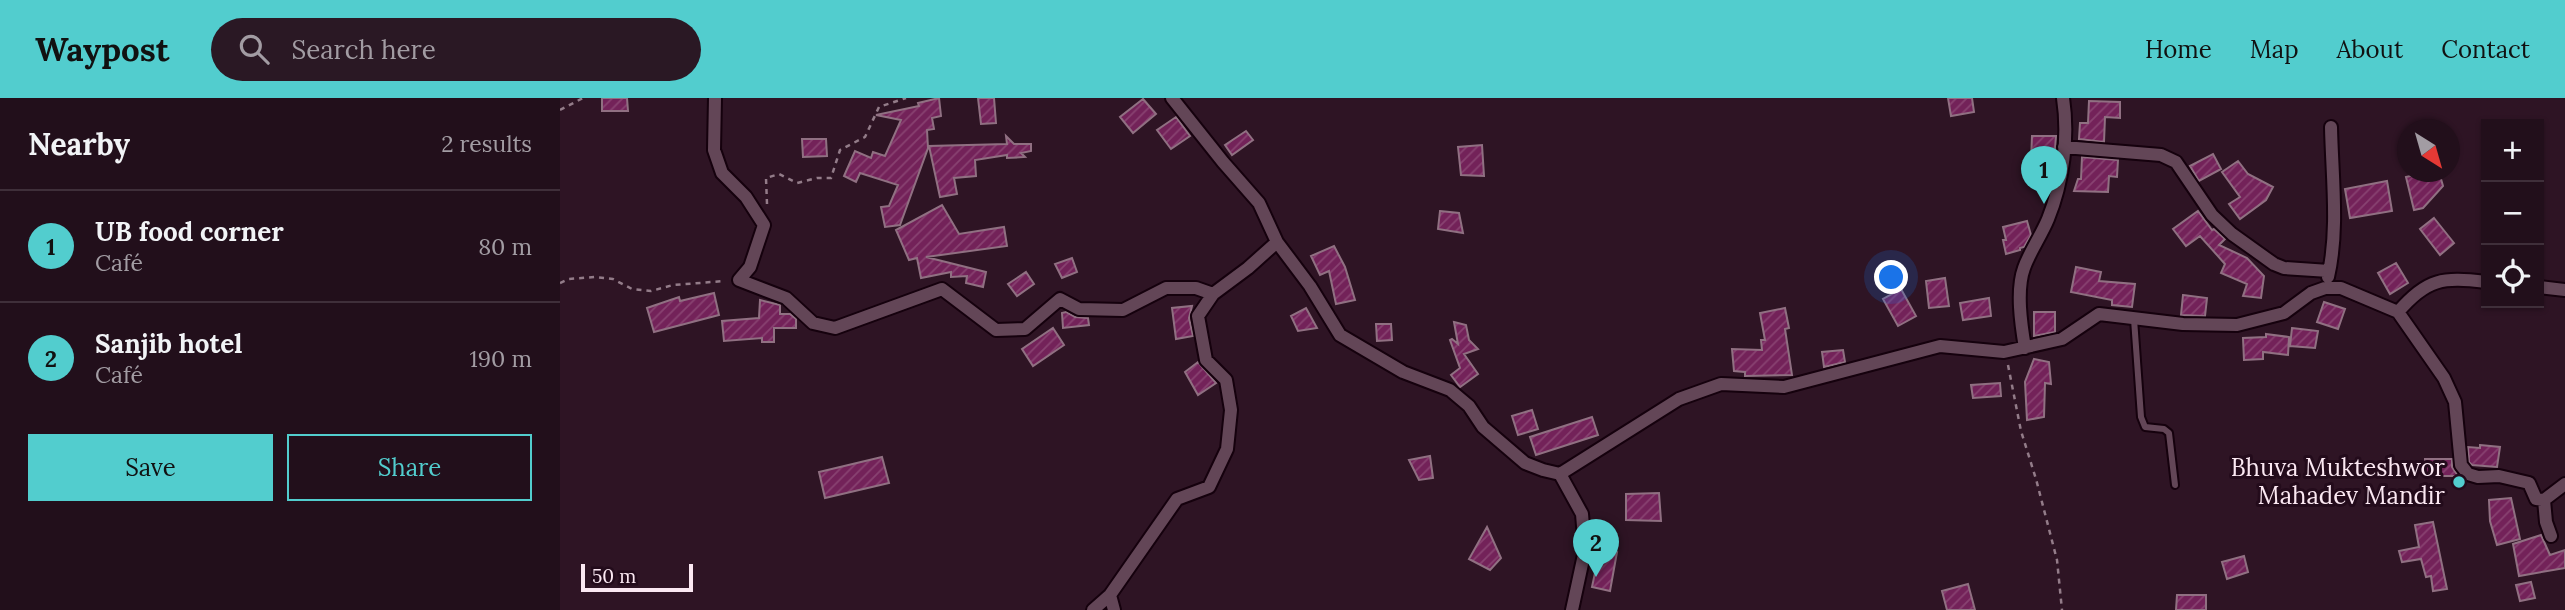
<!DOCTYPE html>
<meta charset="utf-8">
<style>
:root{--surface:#220f1b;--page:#2a1824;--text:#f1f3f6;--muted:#a29ca3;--line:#3f2f3a;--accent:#52cdce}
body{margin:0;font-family:Lora,serif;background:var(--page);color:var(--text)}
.controls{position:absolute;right:21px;top:21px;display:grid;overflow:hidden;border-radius:0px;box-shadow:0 2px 5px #0004}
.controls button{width:63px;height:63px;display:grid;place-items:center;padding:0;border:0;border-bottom:2px solid var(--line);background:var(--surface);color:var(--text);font:35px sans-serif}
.compass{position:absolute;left:1837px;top:21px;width:63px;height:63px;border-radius:50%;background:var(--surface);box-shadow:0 2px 5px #0004;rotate:143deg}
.scale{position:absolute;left:21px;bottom:18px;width:112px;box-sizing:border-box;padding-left:7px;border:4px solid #fbe8f2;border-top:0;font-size:19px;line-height:24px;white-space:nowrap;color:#fbe8f2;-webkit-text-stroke:5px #230b1b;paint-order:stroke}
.you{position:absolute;left:1332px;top:180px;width:24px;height:24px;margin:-18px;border:5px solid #fff;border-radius:50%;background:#1a73e8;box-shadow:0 0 0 10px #1a73e833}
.badge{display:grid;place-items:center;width:46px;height:46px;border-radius:50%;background:var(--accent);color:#111;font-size:23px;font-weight:700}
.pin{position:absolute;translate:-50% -58px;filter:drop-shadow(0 2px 4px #0008)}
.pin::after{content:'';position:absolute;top:37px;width:24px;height:21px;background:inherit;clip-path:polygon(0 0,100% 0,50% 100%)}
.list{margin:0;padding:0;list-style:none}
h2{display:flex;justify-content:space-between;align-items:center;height:91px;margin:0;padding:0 28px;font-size:30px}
h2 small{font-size:23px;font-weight:400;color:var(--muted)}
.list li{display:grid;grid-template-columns:46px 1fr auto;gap:21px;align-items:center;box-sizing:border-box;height:112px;padding:0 28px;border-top:2px solid var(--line)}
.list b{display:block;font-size:26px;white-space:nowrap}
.list p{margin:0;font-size:23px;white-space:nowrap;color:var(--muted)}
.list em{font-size:23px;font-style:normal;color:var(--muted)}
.actions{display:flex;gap:14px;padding:21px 28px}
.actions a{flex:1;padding:16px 0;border:2px solid var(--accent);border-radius:0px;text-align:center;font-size:24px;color:var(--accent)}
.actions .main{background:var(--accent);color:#111}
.icon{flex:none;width:38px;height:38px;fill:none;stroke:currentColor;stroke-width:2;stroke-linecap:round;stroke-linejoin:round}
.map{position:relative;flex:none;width:2005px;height:512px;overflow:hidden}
header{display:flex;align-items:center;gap:42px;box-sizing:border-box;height:98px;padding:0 35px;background:var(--accent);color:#111}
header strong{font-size:33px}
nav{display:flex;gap:38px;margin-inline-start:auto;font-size:24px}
.search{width:490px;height:63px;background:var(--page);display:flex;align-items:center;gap:18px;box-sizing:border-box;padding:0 24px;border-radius:38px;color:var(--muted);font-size:26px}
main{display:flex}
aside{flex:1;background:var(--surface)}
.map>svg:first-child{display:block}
</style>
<header>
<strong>Waypost</strong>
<div class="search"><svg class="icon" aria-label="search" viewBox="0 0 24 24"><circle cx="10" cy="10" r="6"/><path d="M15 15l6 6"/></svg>Search here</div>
<nav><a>Home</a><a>Map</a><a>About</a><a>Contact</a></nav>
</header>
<main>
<aside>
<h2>Nearby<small>2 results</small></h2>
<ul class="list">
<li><span class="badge">1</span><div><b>UB food corner</b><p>Café</p></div><em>80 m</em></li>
<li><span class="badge">2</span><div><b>Sanjib hotel</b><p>Café</p></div><em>190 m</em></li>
</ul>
<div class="actions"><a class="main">Save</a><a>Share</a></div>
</aside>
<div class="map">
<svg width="2005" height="512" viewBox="0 0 2005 512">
<defs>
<pattern id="building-hatch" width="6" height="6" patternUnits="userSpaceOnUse" patternTransform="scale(1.75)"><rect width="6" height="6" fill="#732259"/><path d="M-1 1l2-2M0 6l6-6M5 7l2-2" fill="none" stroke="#884271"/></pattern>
</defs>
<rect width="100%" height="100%" fill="#2e1424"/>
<path fill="url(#building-hatch)" stroke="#907082" stroke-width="2" d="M42 0H67L68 13H42Z
M379 0 381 18 372 20 374 31 367 32 368 50 340 127 325 129 321 109 329 108 338 87 300 75 296 84 284 78 295 53 311 60 313 54 325 58 341 22 316 17 359 8 358 5Z
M418 0H434L436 25 421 26Z
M1388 0H1412L1414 14 1391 18Z
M583 1 596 16 573 35 560 19Z
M1529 3 1560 4V20L1545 19 1544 44 1519 41 1520 25H1528Z
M616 19 630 38 611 51 597 32Z
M686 33 693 42 672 57 665 47Z
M446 38 454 46H471V53L461 55 465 59 447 60V57L415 62 416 78 394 80 397 96 380 99 369 48 447 46Z
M1472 38H1496L1494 63H1471Z
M242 41H266L267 58 243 59Z
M922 47 924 78 901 77 898 49Z
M1653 56 1661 71 1639 83 1630 68Z
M1522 59 1558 62 1557 79 1549 78 1548 94 1514 93 1518 81H1521Z
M1678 63 1688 76 1713 89 1706 102 1680 121 1669 106 1680 99 1662 74Z
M1868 74H1879L1883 88 1863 110 1854 112 1846 79Z
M1827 83 1832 113 1790 120 1785 91Z
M382 107 399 136 444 129 447 148 366 159 426 174 423 189 406 185 407 178 391 179V174L361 180 357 160 349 162 336 132Z
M880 113 899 115 903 135 878 131Z
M1638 113 1652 132 1654 131 1665 141 1659 147 1687 160 1704 178 1701 200 1683 198 1687 186 1661 175 1665 166 1640 138 1626 148 1613 131Z
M1874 120 1894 145 1880 157 1860 131Z
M1467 123 1471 137 1464 149 1460 150V152L1446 156 1443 142H1446L1443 129Z
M774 148 785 169 795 202 776 206 769 173 760 177 751 158Z
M512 160 517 174 502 180 495 166Z
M1836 165 1848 185 1830 196 1818 175Z
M1516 169 1541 174 1539 183 1575 186 1572 209 1552 207V202L1511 194Z
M466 174 474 186 457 198 448 186Z
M1385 180 1389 208 1369 210 1366 183Z
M1341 191 1356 218 1338 228 1323 201Z
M154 195 159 217 94 234 87 210 119 199 120 203Z
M1623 197 1647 200 1645 218 1621 217Z
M1429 200 1431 218 1403 222 1400 205Z
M200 202 220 207V216H230L236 221V230H214V244H202V240L164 243 162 223 199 220Z
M1764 204 1785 211 1778 231 1757 224Z
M632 208 629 220 633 238 616 241 612 210Z
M746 210 757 230 738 233 731 218Z
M1225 210 1229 230 1225 231 1232 277 1185 278V274L1174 273 1172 251 1202 252 1201 242H1205L1200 215Z
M506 214 515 219 528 220 529 227 503 230 502 215Z
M1474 214H1495V234L1474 238Z
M894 224 906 227 909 242 918 251 904 256 918 276 900 289 891 277 900 270 890 242 892 241 898 246Z
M816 226H831L832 242 817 243Z
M493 230 504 247 473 268 462 251Z
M1732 230 1758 233 1755 250 1730 248Z
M1706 236 1729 239 1728 257 1703 254V261L1684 262 1683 240 1706 239Z
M1283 252 1285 264 1264 269 1262 254Z
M1474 261 1489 264 1491 286 1485 285 1484 319 1467 322 1465 284Z
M638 264 656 285 638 297 625 274Z
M1440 285 1441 298 1413 300 1411 287Z
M972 312 978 331 958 337 952 318Z
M1032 319 1038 337 976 357 970 339Z
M1920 347 1940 349 1937 369 1912 367 1909 364 1908 349 1920 350Z
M870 358 873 380 859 382 849 362Z
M322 359 329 385 265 400 259 374Z
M1865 361H1892V369L1898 378H1865Z
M1099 395 1101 423 1066 422V396Z
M1951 400 1960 441 1937 447 1930 423 1929 402Z
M1873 424 1887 491 1873 493 1871 478 1866 479 1861 461 1842 464 1839 453 1859 449 1855 427Z
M927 429 941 460 930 472 909 461Z
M1981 437 1990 457 2005 452V470L1959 478 1953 446Z
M1040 451 1057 454 1050 493 1032 489Z
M1684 458 1688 474 1667 481 1662 464Z
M1971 484 1975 500 1960 503 1956 487Z
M1408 486 1415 512H1387L1382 493Z
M1617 497H1646V512H1616Z"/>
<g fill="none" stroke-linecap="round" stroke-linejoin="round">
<defs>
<path id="lane" d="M1574 221 1581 319 1585 329 1604 331 1609 335 1615 387"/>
<path id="street" d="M155 0 154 52 162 75 186 99 204 127 190 169 179 182 226 200 253 225 275 230 382 191 436 232 465 231 500 201 519 211 563 212 606 190H636L653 196 688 170 717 144
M612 0 663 64 699 105 717 144 750 188 780 237 843 274 890 292 909 308 923 329 965 365 983 372 1000 376 1119 301 1161 286 1224 289 1380 248 1444 254 1502 241 1539 216 1623 226 1677 227 1724 215 1751 195 1765 190H1781L1838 214C1867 180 1883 179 1926 184
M1504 49 1601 57 1616 64 1652 117 1672 136 1714 166 1724 170 1769 173
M1768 179C1779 131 1772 79 1771 29
M1979 189 2005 192
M1838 214 1884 280 1895 304 1901 367 1908 376 1918 379 1939 378 1969 385 1976 401 1984 402
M1465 250C1461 226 1456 192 1464 170 1470 153 1481 138 1488 121 1503 84 1509 39 1503 0
M1000 376 1022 416 1025 452 1012 512
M1991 438 1986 424 1984 402 2005 386
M533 512 550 497
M554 512 550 497 617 401 649 389 667 351 671 312 666 282 646 262 638 218 653 196"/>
</defs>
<use href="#lane" stroke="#15010d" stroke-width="10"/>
<use href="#street" stroke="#15010d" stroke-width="16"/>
<path stroke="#937c89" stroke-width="2.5" stroke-dasharray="5 5" stroke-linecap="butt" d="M0 12 23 0
M207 106 206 80 219 76 237 85 257 80H271L280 52 305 39 319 9 346 0
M0 185 9 181 35 179 53 181 72 191 91 193 113 187 165 183
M1448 267 1461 333 1476 381 1497 462 1502 512"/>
<use href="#lane" stroke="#634657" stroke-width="6"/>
<use href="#street" stroke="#634657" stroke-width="12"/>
</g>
<circle fill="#52cdce" stroke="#230b1b" stroke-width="2.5" cx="1899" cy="384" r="7"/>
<g text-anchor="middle" stroke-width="6" stroke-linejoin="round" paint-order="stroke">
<g font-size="24" fill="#fbe8f2" stroke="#230b1b" text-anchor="end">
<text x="1885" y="378">Bhuva Mukteshwor<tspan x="1885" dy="28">Mahadev Mandir</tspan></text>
</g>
</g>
</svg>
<div class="controls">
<button>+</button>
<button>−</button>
<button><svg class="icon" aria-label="locate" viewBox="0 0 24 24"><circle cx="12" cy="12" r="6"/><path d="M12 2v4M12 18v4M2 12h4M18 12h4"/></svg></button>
</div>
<svg class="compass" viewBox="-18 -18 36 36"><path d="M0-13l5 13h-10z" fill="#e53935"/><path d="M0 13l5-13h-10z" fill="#a29ca3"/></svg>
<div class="scale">50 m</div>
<div class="you"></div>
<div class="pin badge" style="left:1484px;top:106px">1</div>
<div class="pin badge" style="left:1036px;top:479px">2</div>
</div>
</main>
